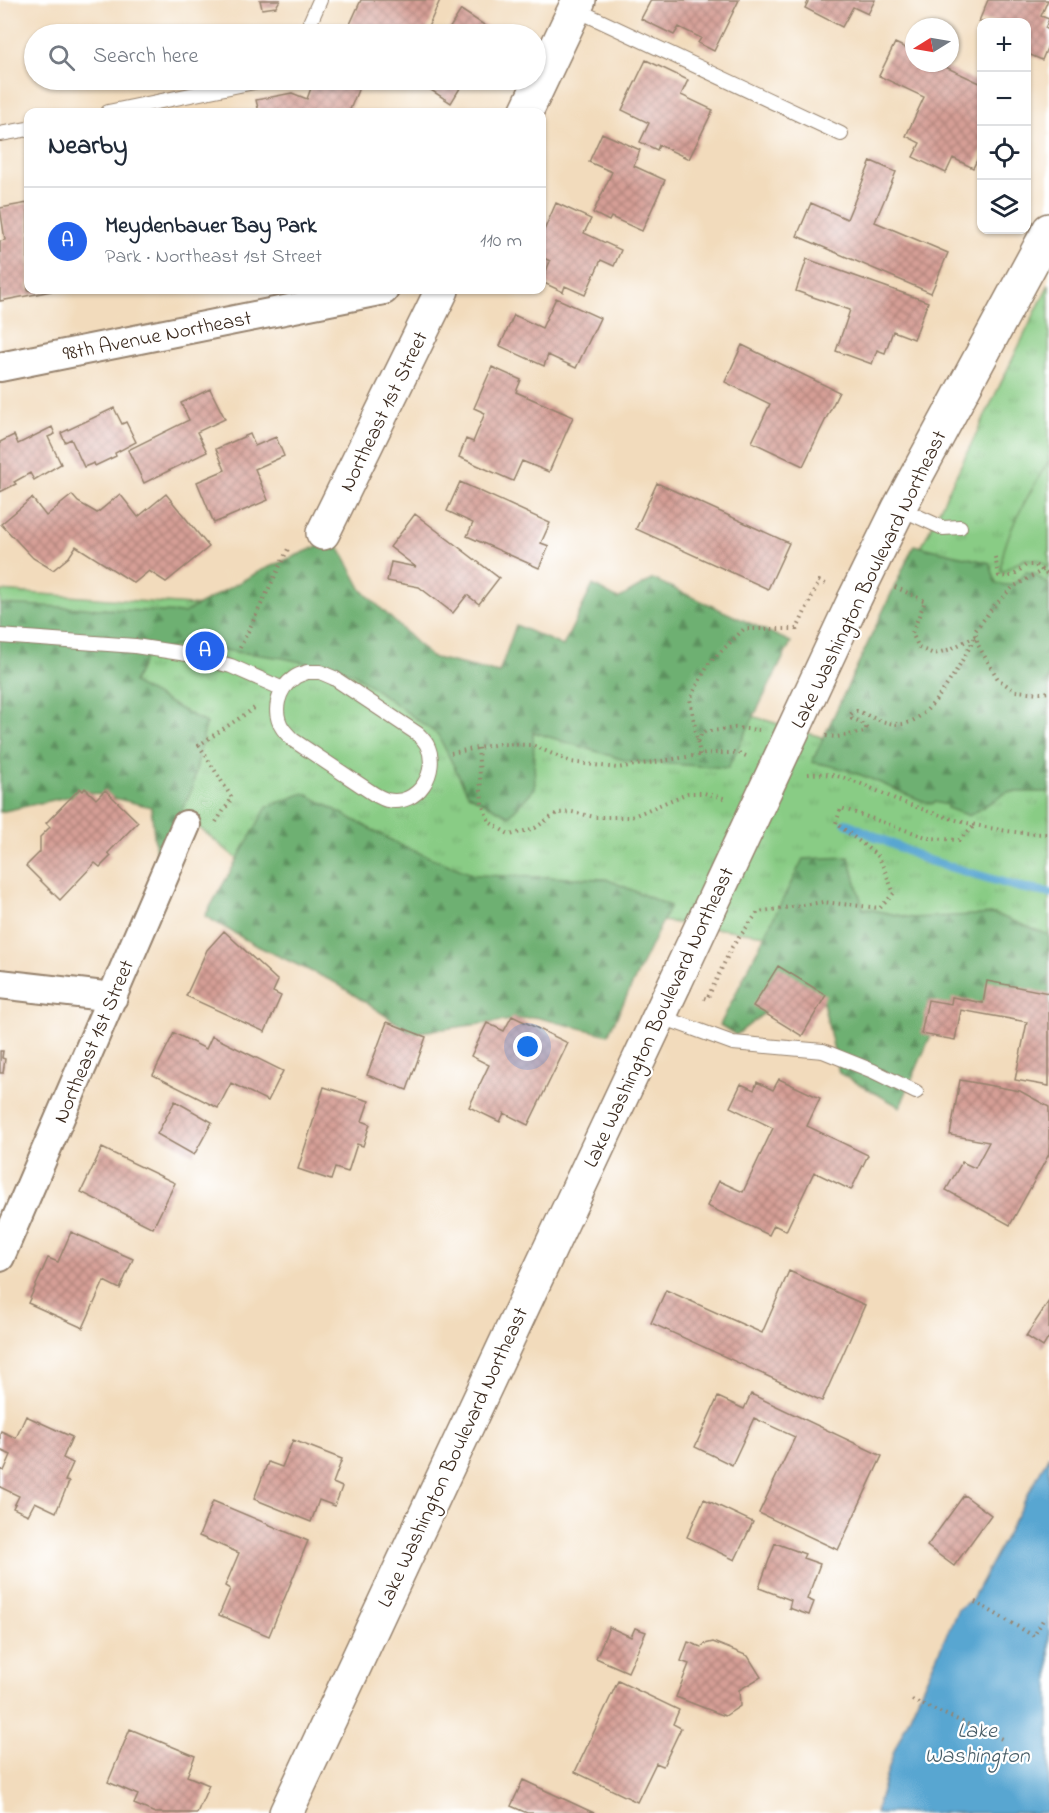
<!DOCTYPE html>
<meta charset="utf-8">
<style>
:root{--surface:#fff;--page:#f2f2f3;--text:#1f2937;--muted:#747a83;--line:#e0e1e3;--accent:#2563eb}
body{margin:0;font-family:"Indie Flower",sans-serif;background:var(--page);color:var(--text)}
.controls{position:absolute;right:18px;top:18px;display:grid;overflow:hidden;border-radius:12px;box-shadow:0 2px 4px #0004}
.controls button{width:54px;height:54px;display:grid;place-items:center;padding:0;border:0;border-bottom:2px solid var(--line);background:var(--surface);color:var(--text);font:30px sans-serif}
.compass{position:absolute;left:905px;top:18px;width:54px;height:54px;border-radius:50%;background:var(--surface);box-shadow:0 2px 4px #0004;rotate:259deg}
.you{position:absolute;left:528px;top:1047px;width:21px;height:21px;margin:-15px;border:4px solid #fff;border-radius:50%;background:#1a73e8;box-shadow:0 0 0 9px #1a73e833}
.badge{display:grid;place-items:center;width:39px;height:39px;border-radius:50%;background:var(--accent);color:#fff;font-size:20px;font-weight:700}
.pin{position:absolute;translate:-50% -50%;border:3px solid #fff;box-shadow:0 2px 6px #0006}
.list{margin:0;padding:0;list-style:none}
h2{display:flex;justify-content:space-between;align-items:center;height:78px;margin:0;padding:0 24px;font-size:26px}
h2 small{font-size:20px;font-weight:400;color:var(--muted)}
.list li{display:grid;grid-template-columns:39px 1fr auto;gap:18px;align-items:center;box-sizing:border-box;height:108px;padding:0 24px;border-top:2px solid var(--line)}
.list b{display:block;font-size:22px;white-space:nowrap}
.list p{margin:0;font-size:20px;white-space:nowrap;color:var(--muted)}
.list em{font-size:20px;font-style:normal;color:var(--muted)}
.icon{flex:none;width:33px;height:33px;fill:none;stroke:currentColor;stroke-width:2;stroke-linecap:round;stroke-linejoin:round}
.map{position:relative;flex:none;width:1049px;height:1813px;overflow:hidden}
.search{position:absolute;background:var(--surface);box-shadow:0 2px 4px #0004;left:24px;top:24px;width:522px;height:66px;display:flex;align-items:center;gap:15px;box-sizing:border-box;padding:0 21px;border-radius:33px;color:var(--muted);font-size:22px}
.panel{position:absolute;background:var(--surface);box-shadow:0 2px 4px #0004;left:24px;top:108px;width:522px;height:186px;border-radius:12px}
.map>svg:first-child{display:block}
</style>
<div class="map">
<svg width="1049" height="1813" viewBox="0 0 1049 1813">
<defs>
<pattern id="grass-tufts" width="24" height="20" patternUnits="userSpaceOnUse" patternTransform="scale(1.5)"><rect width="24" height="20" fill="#89cc85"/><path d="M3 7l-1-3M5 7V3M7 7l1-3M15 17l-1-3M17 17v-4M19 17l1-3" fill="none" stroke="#77af72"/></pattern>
<pattern id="forest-firs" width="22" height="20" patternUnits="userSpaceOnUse" patternTransform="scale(1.5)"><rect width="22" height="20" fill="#6eb072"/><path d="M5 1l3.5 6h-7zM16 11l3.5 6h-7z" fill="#5c8f5d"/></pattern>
<pattern id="building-cross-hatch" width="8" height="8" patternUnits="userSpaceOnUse" patternTransform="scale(1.5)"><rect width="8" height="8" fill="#d69f96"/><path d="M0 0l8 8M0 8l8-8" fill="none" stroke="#af827a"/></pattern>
</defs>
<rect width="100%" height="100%" fill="#fff"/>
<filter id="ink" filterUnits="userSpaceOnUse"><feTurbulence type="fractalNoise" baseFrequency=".0167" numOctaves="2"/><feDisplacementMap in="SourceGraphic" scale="12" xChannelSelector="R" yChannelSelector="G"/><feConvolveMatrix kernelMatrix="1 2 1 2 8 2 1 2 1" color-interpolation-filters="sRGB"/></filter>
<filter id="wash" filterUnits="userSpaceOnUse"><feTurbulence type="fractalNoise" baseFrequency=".008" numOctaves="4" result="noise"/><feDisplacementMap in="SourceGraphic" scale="24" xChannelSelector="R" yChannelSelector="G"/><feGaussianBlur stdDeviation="1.35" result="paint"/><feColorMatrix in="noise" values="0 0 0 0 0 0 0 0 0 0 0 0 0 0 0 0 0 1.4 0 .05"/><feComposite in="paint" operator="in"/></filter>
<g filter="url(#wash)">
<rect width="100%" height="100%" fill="#f2dbbc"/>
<path fill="url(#grass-tufts)" stroke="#627b52" stroke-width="1.5" d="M1049 284V955L804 940 632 917 263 880 174 807 0 759V591L341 616 480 685 729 709 828 739Z"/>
<path fill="url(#forest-firs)" stroke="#546d48" stroke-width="1.5" d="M335 539 362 590 431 657 499 673 516 625 563 646 593 585 618 599 653 579 791 642 728 768 628 761 533 732 535 788 509 816 468 794 438 735 353 673 283 658 179 644 145 658 133 683 206 723 192 789 157 863 151 807 89 792 0 812V604L184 613 260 571Z
M914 545 990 563 996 583C1013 588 1016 584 1026 572L1034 573 1049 586V792H1007L969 816 947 808V805L934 802 932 804C907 796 883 783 858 774 843 768 828 765 812 762Z
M304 793 402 846 474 875 606 879 670 906 608 1035 535 1017 412 1033 336 983 253 944 205 916 267 807Z
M849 857 863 908 912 918 995 914 1049 935V1010L944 1005 900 1107 839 1073 823 1002 781 1000 736 1035 720 1025 803 859Z"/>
<path fill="#89cc85" stroke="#627b52" stroke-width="1.5" d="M1049 460V566H1047L1040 560 1025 559C1017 564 1009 566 1003 572L1001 570C1001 537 1033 488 1049 460Z"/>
<path fill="#58a6d1" stroke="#4a6878" stroke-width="1.5" d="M1049 1455V1813H875L894 1751 958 1609 972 1599Z"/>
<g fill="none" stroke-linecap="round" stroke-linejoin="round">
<path stroke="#58a6d1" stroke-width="9" d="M846 823 927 860 1018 887 1049 893"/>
</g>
<g id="blocks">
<path fill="url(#building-cross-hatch)" d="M260 0H280L276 7 262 9Z
M361 0H440L425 34H349L346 33Z
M651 0H739L714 51 698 43 701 38 679 27 674 35 641 19Z
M809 0H875L868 14 853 7 842 27 805 8Z
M988 0H1048L1041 16 1049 19 1045 28 1049 30V43L1042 60 1026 53V22L979 21Z
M461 10 495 32 494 34H446Z
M895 43 914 52V63H937L982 84V150L973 168 953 158 946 173 913 157 920 143 906 136 924 97 879 76Z
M646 60 688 80 681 95 713 110 689 159 659 145 657 150 640 142 649 123 622 110Z
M314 80H362L349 112H259L256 100 292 93 307 99Z
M418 80H465L451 103 417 81Z
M602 133 640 150 634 166 665 180 642 231 611 217 609 221 593 213 612 172 589 162Z
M871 161 896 172 875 222 948 253 931 293 797 236 811 203 847 219Z
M28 203V290L52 291 0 301V241L5 240 0 208Z
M556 203 591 219 584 233 621 250 614 266 601 260 585 295 565 286 563 292 542 282 550 261 542 257V235Z
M807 259 928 302 914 339 893 331 885 353 877 350 872 364 836 351 850 310 796 291Z
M556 298 600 318 576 368 548 355 544 366 500 346 514 315 542 328Z
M742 345 839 392 803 466 752 442 770 404 725 382Z
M492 367 521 380 516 392 573 417 549 472 522 461 513 481 459 457 466 439 473 442 485 413 474 408Z
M210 389 225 419 197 432 207 452 144 483 128 450 189 420 181 403Z
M114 408 122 424 126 422 136 442 115 453 116 456 95 466 94 463 84 467 71 439 65 442 61 433Z
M52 427 55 434 48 437 61 464 34 480 30 473 14 482 16 484 0 492V442L14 435 18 444Z
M250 434 255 446 276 437 284 456 255 469 268 500 214 523 197 482 225 470 216 449Z
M460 482 550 523 541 543 549 546 539 568 467 536 473 523 447 511Z
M657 483 789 543 768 589 636 529Z
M120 494 138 517 166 494 209 547 166 582 149 571 134 583 76 546 69 557 53 570 33 558 1 524 32 498 46 516 72 495 78 502 97 513Z
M415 514 499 578 479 604 467 595 453 613 419 587 387 581 391 562 416 567 390 547Z
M80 788 83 791 85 788 96 799 105 790 138 822 108 853 111 856 100 867 95 863 60 900 26 866 40 852V837L50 827 46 823Z
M224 931 278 981 273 992 281 996 265 1032 186 996 207 950Z
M778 966 826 995 802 1036 753 1006Z
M987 981 1049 993V1086L1015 1080 1027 1022 961 1010 955 1040 921 1034 928 1000 951 1004 952 997 983 1003Z
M512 1016 568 1043 528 1125 504 1113 500 1122 469 1107 489 1065 471 1056 487 1023 504 1031Z
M387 1022 426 1037 407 1090 367 1075Z
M174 1033 206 1049 212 1036 283 1071 268 1101 231 1083 218 1108 153 1075Z
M0 1051H3L2 1058 5 1059 3 1073H0Z
M779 1079 820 1098 807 1126 868 1155 851 1190 814 1172 786 1231 774 1225 769 1235 707 1206 719 1181 743 1192 773 1128 730 1107 741 1084 754 1090 757 1082 773 1090Z
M960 1080 1020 1091 1049 1107V1154L1010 1225 946 1190 962 1162 975 1168 989 1142 950 1135Z
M324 1087 369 1101 362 1121 370 1124 363 1146 357 1144 348 1172 335 1168 331 1180 298 1169Z
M175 1101 212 1122 194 1155 157 1134Z
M102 1148 175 1183 153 1228 81 1192Z
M71 1232 133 1259 120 1289 104 1281 83 1328 28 1303 48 1258 58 1262Z
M789 1271 865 1305 822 1401 651 1323 666 1290 762 1333Z
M1049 1301V1337L1043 1347 1026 1336Z
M751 1394 882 1456 838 1550 759 1513 795 1437 754 1418 732 1465 695 1447 718 1397 744 1409Z
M26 1416 72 1437 63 1458 73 1463 65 1481 69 1482 56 1512 35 1502 28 1515 13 1508 19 1496 0 1487V1469L4 1471 11 1455 0 1450V1433L1 1431 16 1438Z
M293 1440 342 1459 333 1483 342 1487 335 1506 319 1500 311 1522 254 1499 268 1462 282 1467Z
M964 1495 991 1515 954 1566 927 1546Z
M704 1499 753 1522 735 1560 687 1537Z
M213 1501 308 1541 269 1636 219 1615 230 1589 225 1586 239 1553 199 1536Z
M775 1543 805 1554 803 1558 820 1564 807 1599 814 1602 809 1615 789 1608 791 1600 759 1588Z
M609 1627 631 1637 635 1628 646 1632 628 1672 596 1658Z
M688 1642 701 1647 705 1644 713 1642 748 1656 761 1677 739 1690 740 1706 725 1716 676 1697 689 1664 681 1661Z
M618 1681 679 1710 673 1724 681 1728 663 1766 656 1763 637 1802 575 1772Z
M130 1729 195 1756 187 1776 209 1785 197 1813H155L134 1804 138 1795 108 1782Z
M523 1780 594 1813H527L511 1806Z"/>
</g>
</g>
<g filter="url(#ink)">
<use href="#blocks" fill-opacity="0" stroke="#96826d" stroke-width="1.5"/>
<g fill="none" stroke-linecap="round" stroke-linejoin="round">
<defs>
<path id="lane" d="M575 9 841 134
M305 34 320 0
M108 112 263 80
M0 134 28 129
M899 508 943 528 960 527
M0 636 135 646 187 654 231 666 283 689
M307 672H320L334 678 418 734C421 737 425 741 427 745 440 771 418 807 387 800 383 799 378 796 374 794L293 740C290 737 286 733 283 729 272 713 277 689 294 678 297 675 303 674 307 672Z
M659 1016 733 1043 823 1051 873 1071 916 1092"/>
<path id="street" d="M0 367 384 290
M0 984 113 997
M0 1257 186 825"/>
<path id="secondary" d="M526 112 579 0
M323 533 442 290
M854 600 899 508 1049 230
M286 1813C416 1537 544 1259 675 983"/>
</defs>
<use href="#lane" stroke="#96826d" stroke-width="16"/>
<use href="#street" stroke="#96826d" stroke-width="32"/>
<use href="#secondary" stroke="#96826d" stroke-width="36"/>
<path stroke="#96826d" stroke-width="4" stroke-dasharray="1.5 4.5" stroke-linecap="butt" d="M995 557 999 576 1007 577 1015 574 1026 565H1035L1049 575
M1043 570 1013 587 994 606 975 631 978 645 998 679 1015 691 1041 693 1049 692
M895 587 925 601 912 633 919 648 934 654 951 649 975 636
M240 648 288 549
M826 736 837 737 864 732 866 728 861 722 852 719 850 715 853 712 857 711C872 717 886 725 902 724 932 721 962 660 976 636
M697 741 703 732 735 728 759 730
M478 748 482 804 489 822 510 835 535 828 557 813 572 812 595 817H631L688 793H704L727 799
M451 753 499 744 532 745 571 762 617 768 712 753H739L746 756
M700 755 690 699 709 663 744 629H797L819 581 828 585
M808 774C845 771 871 790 905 803 951 820 998 834 1049 834
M216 822 232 798 199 745 256 707
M704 998 707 999 732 947 758 912 823 902 880 908 894 893 879 857 836 823 841 808 929 838 959 840 974 826
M975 1602 1034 1636 1043 1620
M912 1700 1002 1739"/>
<use href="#lane" stroke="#fff" stroke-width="14"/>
<use href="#street" stroke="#fff" stroke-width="28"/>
<use href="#secondary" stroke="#fff" stroke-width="33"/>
<defs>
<path id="secondary-bridge" d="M675 983 854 600"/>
</defs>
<use href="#secondary-bridge" stroke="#96826d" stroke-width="36" stroke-linecap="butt"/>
<use href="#secondary-bridge" stroke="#fff" stroke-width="33"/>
</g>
</g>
<g text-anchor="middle" stroke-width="4.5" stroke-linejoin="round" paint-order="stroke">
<g font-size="21" fill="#3b2a1e" stroke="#fff">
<text transform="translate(157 335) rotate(-11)" y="7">98th Avenue Northeast</text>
<text transform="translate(383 411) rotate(-64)" y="7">Northeast 1st Street</text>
<text transform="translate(868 579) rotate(-64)" y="7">Lake Washington Boulevard Northeast</text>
<text transform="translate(658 1017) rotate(-65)" y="7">Lake Washington Boulevard Northeast</text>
<text transform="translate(93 1041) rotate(-67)" y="7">Northeast 1st Street</text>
<text transform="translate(452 1457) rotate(-65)" y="7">Lake Washington Boulevard Northeast</text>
</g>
<g font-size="22" font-style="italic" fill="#475c66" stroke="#fff">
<text x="977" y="1737">Lake<tspan x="977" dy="25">Washington</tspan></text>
</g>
</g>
</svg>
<div class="controls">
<button>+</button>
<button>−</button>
<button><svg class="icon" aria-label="locate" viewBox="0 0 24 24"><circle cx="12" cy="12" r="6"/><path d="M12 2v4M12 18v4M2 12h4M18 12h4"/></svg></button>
<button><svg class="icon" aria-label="layers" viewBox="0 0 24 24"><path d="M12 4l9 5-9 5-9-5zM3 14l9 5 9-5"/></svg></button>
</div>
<svg class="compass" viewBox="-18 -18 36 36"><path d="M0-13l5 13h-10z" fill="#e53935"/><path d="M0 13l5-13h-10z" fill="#747a83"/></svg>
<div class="you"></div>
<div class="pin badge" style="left:205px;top:651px">A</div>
<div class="search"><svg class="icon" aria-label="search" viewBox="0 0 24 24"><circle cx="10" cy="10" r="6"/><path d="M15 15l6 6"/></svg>Search here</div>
<section class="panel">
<h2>Nearby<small></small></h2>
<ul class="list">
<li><span class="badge">A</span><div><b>Meydenbauer Bay Park</b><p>Park · Northeast 1st Street</p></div><em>110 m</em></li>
</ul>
</section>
</div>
